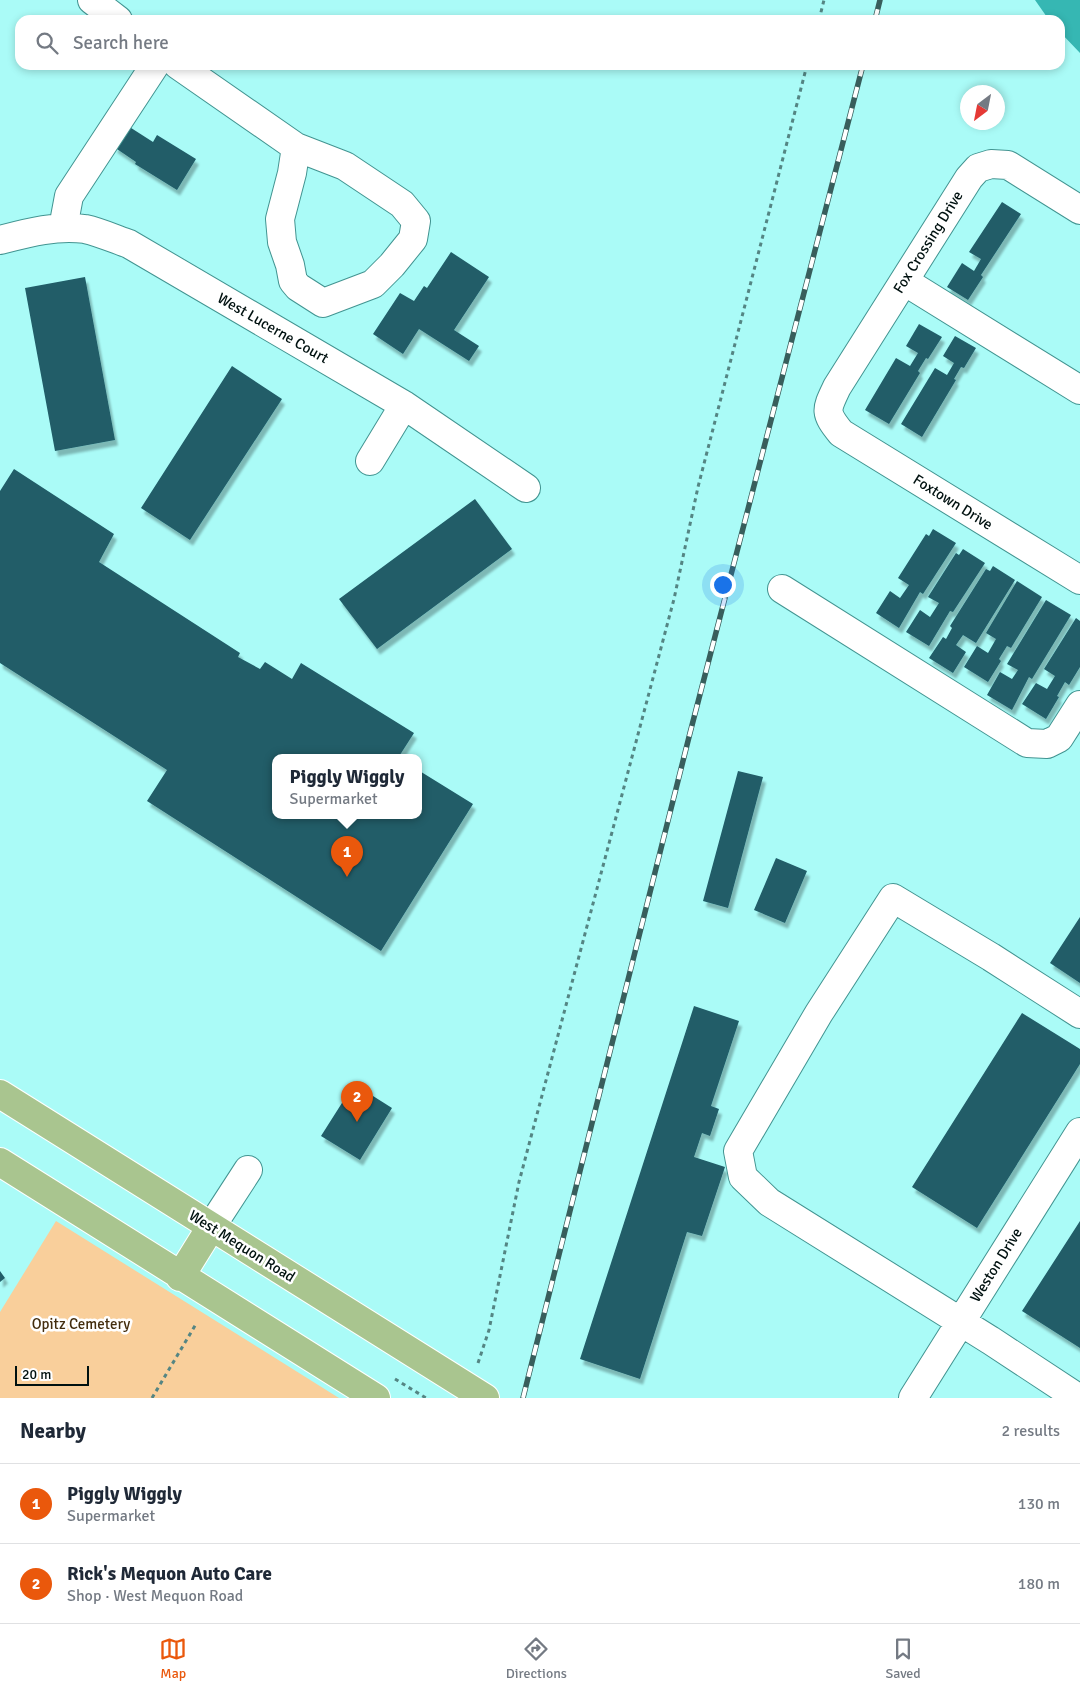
<!DOCTYPE html>
<meta charset="utf-8">
<style>
:root{--surface:#fff;--page:#f6f6f7;--text:#1f2937;--muted:#747a83;--line:#e0e1e3;--accent:#ea580c}
body{margin:0;font-family:Signika,sans-serif;background:var(--page);color:var(--text)}
.compass{position:absolute;left:960px;top:85px;width:45px;height:45px;border-radius:50%;background:var(--surface);box-shadow:0 2px 8px #0003;rotate:212deg}
.scale{position:absolute;left:15px;bottom:12px;width:74px;box-sizing:border-box;padding-left:5px;border:2px solid #001110;border-top:0;font-size:14px;line-height:18px;white-space:nowrap;color:#001110;-webkit-text-stroke:4px #fff;paint-order:stroke}
.you{position:absolute;left:722px;top:584px;width:18px;height:18px;margin:-12px;border:4px solid #fff;border-radius:50%;background:#1a73e8;box-shadow:0 0 0 8px #1a73e833}
.badge{display:grid;place-items:center;width:32px;height:32px;border-radius:50%;background:var(--accent);color:#fff;font-size:16px;font-weight:700}
.pin{position:absolute;translate:-50% -41px;filter:drop-shadow(0 1px 2px #0008)}
.pin::after{content:'';position:absolute;top:26px;width:18px;height:15px;background:inherit;clip-path:polygon(0 0,100% 0,50% 100%)}
.popup{position:absolute;left:272px;top:754px;width:150px;height:65px;box-sizing:border-box;display:grid;place-content:center;border-radius:10px;background:var(--surface);filter:drop-shadow(0 1px 4px #0005);font-size:16px;white-space:nowrap;color:var(--muted)}
.popup b{font-size:19px;color:var(--text)}
.popup::after{content:'';position:absolute;left:50%;top:100%;margin-left:-10px;border:10px solid transparent;border-top-color:var(--surface)}
.list{margin:0;padding:0;list-style:none}
h2{display:flex;justify-content:space-between;align-items:center;height:65px;margin:0;padding:0 20px;font-size:21px}
h2 small{font-size:16px;font-weight:400;color:var(--muted)}
.list li{display:grid;grid-template-columns:32px 1fr auto;gap:15px;align-items:center;box-sizing:border-box;height:80px;padding:0 20px;border-top:1px solid var(--line)}
.list b{display:block;font-size:19px;white-space:nowrap}
.list p{margin:0;font-size:16px;white-space:nowrap;color:var(--muted)}
.list em{font-size:16px;font-style:normal;color:var(--muted)}
.icon{flex:none;width:28px;height:28px;fill:none;stroke:currentColor;stroke-width:2;stroke-linecap:round;stroke-linejoin:round}
.map{position:relative;flex:none;width:1080px;height:1398px;overflow:hidden}
.search{position:absolute;background:var(--surface);box-shadow:0 2px 8px #0003;left:15px;right:15px;top:15px;height:55px;display:flex;align-items:center;gap:12px;box-sizing:border-box;padding:0 18px;border-radius:15px;color:var(--muted);font-size:19px}
.sheet{height:225px;background:var(--surface)}
nav{display:flex;justify-content:space-around;align-items:center;box-sizing:border-box;height:70px;border-top:1px solid var(--line);background:var(--surface);font-size:14px;color:var(--muted)}
nav a{display:grid;justify-items:center;gap:2px}
nav .on{color:var(--accent)}
.map>svg:first-child{display:block}
</style>
<div class="map">
<svg width="1080" height="1398" viewBox="0 0 1080 1398">
<defs>
<filter id="shadow"><feDropShadow dx="3" dy="5.5" stdDeviation="1" flood-color="#0004"/></filter>
</defs>
<rect width="100%" height="100%" fill="#aafbf7"/>
<path fill="#f9cf9b" d="M56 1221 339 1398H0V1312Z"/>
<path fill="#36b7b3" d="M1035 0H1080V53L1060 32V20H1049Z"/>
<path fill="#205d68" filter="url(#shadow)" d="M128 126 153 142 157 135 196 159 177 190 135 164 136 162 114 147Z
M1002 202 1021 214 981 275 983 277 968 300 947 287 962 263 974 271 981 259 969 252Z
M451 252 489 277 454 330 479 346 469 361 419 329 403 354 373 334 400 293 414 301 424 286 427 288Z
M85 277 115 440 55 451 25 288Z
M919 324 942 337 928 359 926 358 918 371 920 373 889 424 865 410 896 358 910 366 918 353 906 346Z
M955 336 976 348 964 368 961 367 954 379 956 380 922 437 901 424 935 368 947 375 954 363 943 356Z
M232 366 282 399 190 540 141 508Z
M14 469 114 534 99 562 240 653 238 657 260 669 265 662 292 679 301 663 414 733 398 758H276V816H418V770L473 804 381 951 147 801 167 770 0 663V491Z
M475 499 512 549 377 649 339 599Z
M933 529 956 543 923 594 920 592 899 628 876 613 890 591 900 598 909 585 898 578 926 534 929 536Z
M963 549 985 563 953 612 950 611 929 646 906 632 920 610 930 617 939 603 928 597 956 553 959 555Z
M993 566 1015 580 976 643 963 635 956 645 966 652 953 673 929 658 943 637 946 639 952 628 950 626 986 569 990 571Z
M1017 581 1042 597 1011 648 1007 646 999 659 1001 661 988 682 964 667 977 646 988 653 996 639 986 633Z
M1046 600 1071 615 1032 679 1029 677 1012 710 987 695 1000 672 1012 679 1018 670 1007 664Z
M1076 618 1080 621V667L1069 685 1065 682 1057 696 1059 697 1046 719 1022 704 1036 683 1047 689 1055 676 1044 669Z
M738 771 763 777 728 908 703 901Z
M776 858 807 871 785 923 754 910Z
M1080 917V983L1050 963Z
M694 1006 739 1021 711 1106 719 1109 710 1136 702 1133 694 1157 725 1167 702 1236 687 1232 640 1379 580 1359Z
M1022 1013 1080 1049V1064L977 1228 912 1187Z
M354 1084 392 1108 360 1160 321 1136Z
M1080 1221V1348L1022 1311Z
M0 1271 5 1278 0 1282Z"/>
<g fill="none" stroke-linecap="round" stroke-linejoin="round">
<defs>
<path id="minor" d="M92 0 118 20
M178 65 296 147 345 166 402 204 416 221 413 239 392 265 373 284 323 303 298 287 293 281 290 265 282 242 280 219 292 173 296 147
M1080 210 1008 165 991 164 978 168 969 178 837 387C826 410 824 412 841 433L1080 580
M63 228 69 196 155 65
M0 240C27 233 56 225 85 229 99 232 115 239 129 244L404 405 526 488
M904 281 1080 390
M370 461 404 405
M782 589 1027 743 1047 744 1059 738 1080 705
M211 1227 248 1170
M913 1398 1080 1132
M1078 1398 990 1340 769 1202 743 1177 738 1151 819 1013 893 898 991 957 1080 1014"/>
<path id="major" d="M0 1094 485 1398
M0 1162 376 1398
M180 1277 211 1227"/>
</defs>
<use href="#minor" stroke="#429491" stroke-width="30"/>
<use href="#major" stroke="#fff" stroke-width="30"/>
<path stroke="#548583" stroke-width="3" stroke-dasharray="4 4" stroke-linecap="butt" d="M819 20 824 0
M478 1363 489 1330 519 1182 674 599 698 487 807 65
M395 1379 426 1398
M152 1398 196 1324"/>
<use href="#minor" stroke="#fff" stroke-width="28"/>
<use href="#major" stroke="#a9c58f" stroke-width="28"/>
<defs>
<path id="rail" d="M875 20 880 0
M523 1398 690 733 863 65"/>
</defs>
<use href="#rail" stroke="#385e5c" stroke-width="5.5"/>
<use href="#rail" stroke="#fff" stroke-width="4" stroke-dasharray="11" stroke-linecap="butt"/>
</g>
<g text-anchor="middle" stroke-width="5" stroke-linejoin="round" paint-order="stroke">
<g font-size="15" fill="#001110" stroke="#fff">
<text transform="translate(928 242) rotate(-58)" y="5">Fox Crossing Drive</text>
<text transform="translate(273 328) rotate(30)" y="5">West Lucerne Court</text>
<text transform="translate(953 502) rotate(32)" y="5">Foxtown Drive</text>
<text transform="translate(242 1246) rotate(32)" y="5">West Mequon Road</text>
<text transform="translate(996 1265) rotate(-58)" y="5">Weston Drive</text>
</g>
<g font-size="15" fill="#432d0e" stroke="#fff">
<text x="81" y="1329">Opitz Cemetery</text>
</g>
</g>
</svg>
<svg class="compass" viewBox="-18 -18 36 36"><path d="M0-13l5 13h-10z" fill="#e53935"/><path d="M0 13l5-13h-10z" fill="#747a83"/></svg>
<div class="scale">20 m</div>
<div class="you"></div>
<div class="pin badge" style="left:347px;top:877px">1</div>
<div class="popup"><b>Piggly Wiggly</b>Supermarket</div>
<div class="pin badge" style="left:357px;top:1122px">2</div>
<div class="search"><svg class="icon" aria-label="search" viewBox="0 0 24 24"><circle cx="10" cy="10" r="6"/><path d="M15 15l6 6"/></svg>Search here</div>
</div>
<section class="sheet">
<h2>Nearby<small>2 results</small></h2>
<ul class="list">
<li><span class="badge">1</span><div><b>Piggly Wiggly</b><p>Supermarket</p></div><em>130 m</em></li>
<li><span class="badge">2</span><div><b>Rick's Mequon Auto Care</b><p>Shop · West Mequon Road</p></div><em>180 m</em></li>
</ul>
</section>
<nav>
<a class="on"><svg class="icon" aria-label="map" viewBox="0 0 24 24"><path d="M3 6l6-2 6 2 6-2v14l-6 2-6-2-6 2zM9 4v14M15 6v14"/></svg>Map</a>
<a><svg class="icon" aria-label="directions" viewBox="0 0 24 24"><path d="M12 3l9 9-9 9-9-9zM9 14v-3h6M13 9l2 2-2 2"/></svg>Directions</a>
<a><svg class="icon" aria-label="saved" viewBox="0 0 24 24"><path d="M7 4h10v16l-5-4-5 4z"/></svg>Saved</a>
</nav>
